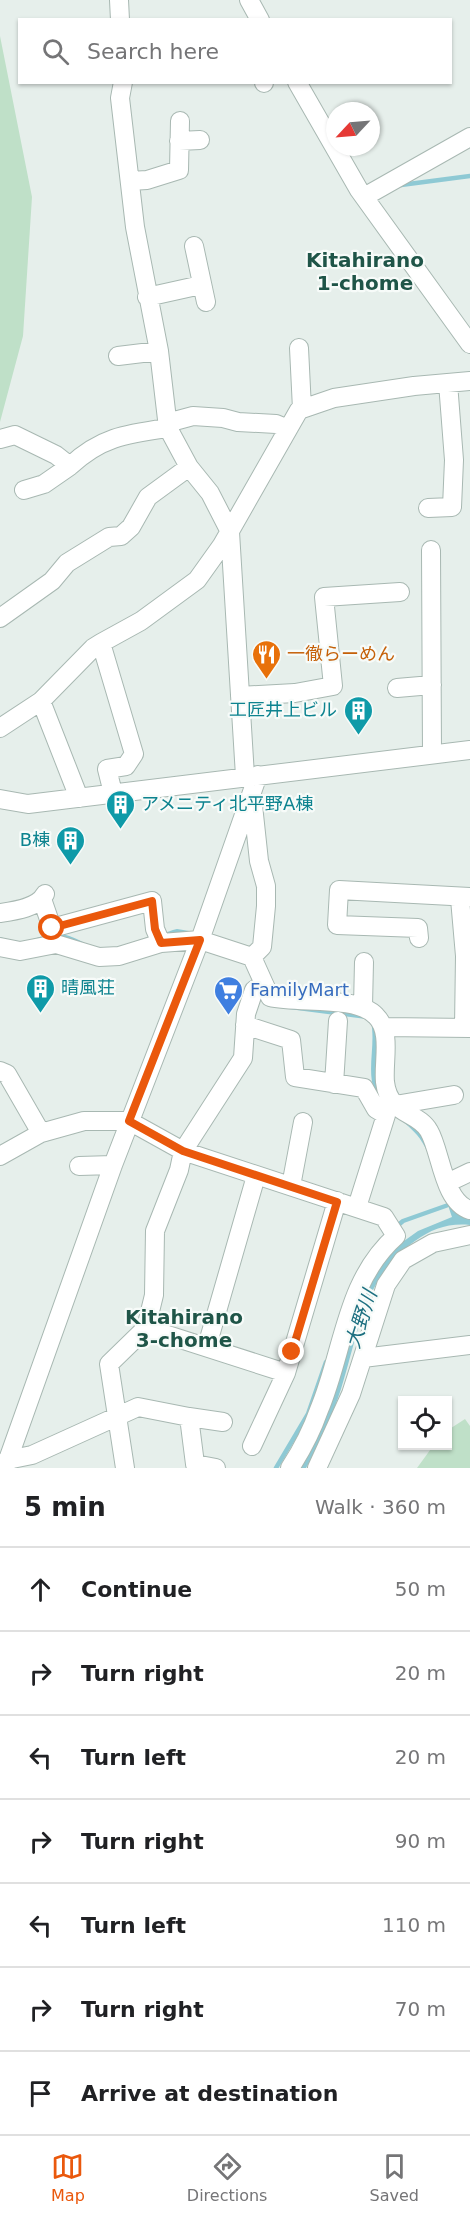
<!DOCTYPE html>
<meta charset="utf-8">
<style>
:root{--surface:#fff;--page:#f2f2f2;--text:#202124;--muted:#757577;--line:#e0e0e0;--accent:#ea580c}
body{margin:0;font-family:"DejaVu Sans","Noto Sans JP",sans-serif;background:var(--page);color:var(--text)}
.controls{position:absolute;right:18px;bottom:18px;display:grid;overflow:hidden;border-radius:0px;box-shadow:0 2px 4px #0004}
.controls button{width:54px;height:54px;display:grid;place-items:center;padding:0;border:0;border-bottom:2px solid var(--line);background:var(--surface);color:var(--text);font:30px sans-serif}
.compass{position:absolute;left:326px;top:102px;width:54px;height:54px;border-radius:50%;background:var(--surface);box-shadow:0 2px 4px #0004;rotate:244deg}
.stop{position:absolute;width:18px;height:18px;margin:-14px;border:4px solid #ea580c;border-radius:50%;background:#fff}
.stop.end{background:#ea580c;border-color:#fff;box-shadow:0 2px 6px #0008}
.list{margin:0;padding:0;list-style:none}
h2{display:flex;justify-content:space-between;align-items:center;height:78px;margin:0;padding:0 24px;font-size:26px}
h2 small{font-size:20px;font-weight:400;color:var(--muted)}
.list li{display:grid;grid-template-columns:39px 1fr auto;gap:18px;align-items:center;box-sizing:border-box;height:84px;padding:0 24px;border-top:2px solid var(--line)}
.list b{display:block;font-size:22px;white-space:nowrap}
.list em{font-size:20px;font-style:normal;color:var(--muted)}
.icon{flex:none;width:33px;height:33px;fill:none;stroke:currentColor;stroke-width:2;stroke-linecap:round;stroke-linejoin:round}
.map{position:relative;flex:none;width:470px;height:1468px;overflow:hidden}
.search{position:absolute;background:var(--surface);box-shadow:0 2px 4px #0004;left:18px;right:18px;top:18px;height:66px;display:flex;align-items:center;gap:15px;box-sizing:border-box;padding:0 21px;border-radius:0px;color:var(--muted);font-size:22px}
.sheet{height:666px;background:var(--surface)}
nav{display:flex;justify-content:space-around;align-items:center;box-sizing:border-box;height:84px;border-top:2px solid var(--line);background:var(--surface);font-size:16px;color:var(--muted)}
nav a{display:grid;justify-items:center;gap:3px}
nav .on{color:var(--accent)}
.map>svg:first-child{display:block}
</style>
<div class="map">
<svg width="470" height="1468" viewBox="0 0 470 1468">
<rect width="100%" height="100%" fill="#e6efeb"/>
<path fill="#bfe0c8" d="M0 36 32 197 23 336 0 422Z
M465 1419 470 1426V1468H417L433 1446H448V1430Z"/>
<path fill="#8ec9d4" d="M177 929 208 934 253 950 277 994 358 1010 378 1024 379 1079 417 1126 470 1217V1225C448 1223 432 1229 415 1241 363 1278 359 1332 341 1389 332 1417 321 1442 306 1468H297L342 1361 371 1278 397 1246 418 1231 452 1217C444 1193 432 1153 417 1135 403 1118 384 1113 375 1092 366 1072 376 1044 371 1022L366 1019 281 1008 256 961 209 940 115 954 0 944V937C30 947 32 935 59 934 73 934 86 946 99 948 124 952 153 935 177 929Z"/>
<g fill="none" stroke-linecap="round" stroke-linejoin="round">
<path stroke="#8ec9d4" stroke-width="4.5" d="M401 185 470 176
M396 1227 403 1221 451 1204
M276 1468 308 1414 326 1362"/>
<defs>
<path id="minor" d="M119 0 120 20
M249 0 260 20
M123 82 120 98 135 227 159 351 168 428 189 467 210 493 230 532 245 776
M264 82V83
M297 82 359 190 470 344
M179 141 200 140
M130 181 147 180 179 170 180 121
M364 197 470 137
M194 246 206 302
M147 297 201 285
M299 348 302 409
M118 356 159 351
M167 423 193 416 223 418 238 422 276 424 288 429
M0 439 15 435 56 455 70 466C101 437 126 434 168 428
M24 490 44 484 70 466
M428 508 452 507 454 460 448 383
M431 550 432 754
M0 618 52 581 67 563 109 537 121 536 131 527 148 497 189 467
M397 688 432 685
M240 696 295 693 333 686 324 597 400 592
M41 701 79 798
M0 728 41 701 93 648 101 643
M113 793 107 769 126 766 134 754 101 643 141 621 197 580 222 545 299 410 334 398 414 386 470 381
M252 796 259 861 266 886V906L262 947 252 957
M0 799 28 804 470 750
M42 899 52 928 152 901 155 929 161 943
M460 899 465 956 464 1028
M0 913C14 911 38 908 45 894
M419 938 418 928 337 925 339 890 470 897
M0 947 20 951 56 944 99 957 119 956 161 943 200 940 252 957 270 997C299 1004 356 995 376 1016 392 1032 383 1061 385 1082 389 1116 418 1111 429 1131 441 1151 443 1202 470 1210
M363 1006 364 962
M245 1025 291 1040 295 1077 364 1088 376 1109 386 1115 357 1207
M384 1027 470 1028
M0 1071 7 1074 41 1133
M334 1084 338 1021
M395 1105 454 1095
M0 1156 41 1133 84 1121H129L183 1151 384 1217 396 1236C345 1281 344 1351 319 1410 312 1430 301 1451 290 1468
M79 1166 113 1165
M447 1183 470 1172
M291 1186 303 1122
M146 1328 286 1373 337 1201
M207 1346 256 1176
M363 1358 470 1345
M189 1417 223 1422
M252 1446 286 1373
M7 1460 32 1455 138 1407 189 1417 195 1464 216 1468
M5 1468 113 1165 200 940 258 775
M125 1468 109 1364 146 1328 154 1295 155 1231 179 1170 183 1151 243 1058 246 1014 254 990 264 984
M317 1468 351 1394 386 1285 403 1260 433 1243 470 1235"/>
</defs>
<use href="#minor" stroke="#a8b8b2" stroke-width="20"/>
<use href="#minor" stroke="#fff" stroke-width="18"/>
</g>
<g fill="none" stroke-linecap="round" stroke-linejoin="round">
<path stroke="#ea580c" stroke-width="8" d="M52 928 152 901 155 929 161 943 200 940 129 1121 183 1151 337 1202 292 1352"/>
</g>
<defs>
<symbol id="restaurant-pin" viewBox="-11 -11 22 30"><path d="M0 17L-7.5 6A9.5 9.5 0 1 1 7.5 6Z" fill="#e8710a" stroke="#f7fbf9"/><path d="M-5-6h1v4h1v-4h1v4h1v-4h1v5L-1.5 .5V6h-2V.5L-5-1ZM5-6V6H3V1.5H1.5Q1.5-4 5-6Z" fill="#fff"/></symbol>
<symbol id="building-pin" viewBox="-11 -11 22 30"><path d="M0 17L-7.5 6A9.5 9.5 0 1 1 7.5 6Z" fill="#0f9aa8" stroke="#f7fbf9"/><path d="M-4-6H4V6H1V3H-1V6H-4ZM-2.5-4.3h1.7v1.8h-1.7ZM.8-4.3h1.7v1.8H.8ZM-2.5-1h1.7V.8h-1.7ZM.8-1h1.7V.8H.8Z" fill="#fff"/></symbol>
<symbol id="supermarket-pin" viewBox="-11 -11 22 30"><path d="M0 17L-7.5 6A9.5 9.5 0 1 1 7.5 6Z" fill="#3f7fe0" stroke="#f7fbf9"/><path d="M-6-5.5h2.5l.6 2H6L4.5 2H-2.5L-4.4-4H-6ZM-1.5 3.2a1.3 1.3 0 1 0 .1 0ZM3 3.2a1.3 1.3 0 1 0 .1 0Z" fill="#fff"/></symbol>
</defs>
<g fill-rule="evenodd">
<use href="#restaurant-pin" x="250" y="638" width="33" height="45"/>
<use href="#building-pin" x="342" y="694" width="33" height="45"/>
<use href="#building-pin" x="104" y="788" width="33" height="45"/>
<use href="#building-pin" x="54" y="824" width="33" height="45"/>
<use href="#building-pin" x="24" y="972" width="33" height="45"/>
<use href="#supermarket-pin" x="212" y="974" width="33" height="45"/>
</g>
<g text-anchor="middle" stroke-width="4.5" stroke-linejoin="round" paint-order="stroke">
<g font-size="18" fill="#c56008" stroke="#f7fbf9" text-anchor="start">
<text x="287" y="660">一徹らーめん</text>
</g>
<g font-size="18" fill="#0d838f" stroke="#f7fbf9" text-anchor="end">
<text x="337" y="716">工匠井上ビル</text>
<text x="141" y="810" text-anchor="start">アメニティ北平野A棟</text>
<text x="50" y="846">B棟</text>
<text x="61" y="994" text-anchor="start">晴風荘</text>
</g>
<g font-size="18" fill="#366cbe" stroke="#f7fbf9" text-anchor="start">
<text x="250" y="996">FamilyMart</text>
</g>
<g font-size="20" font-weight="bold" fill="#1f5548" stroke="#f7fbf9">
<text x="365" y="267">Kitahirano<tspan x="365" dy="23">1-chome</tspan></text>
<text x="184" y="1324">Kitahirano<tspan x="184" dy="23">3-chome</tspan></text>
</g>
<g font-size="20" font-style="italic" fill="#1c6f80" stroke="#f7fbf9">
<text transform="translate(361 1319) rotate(-72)" y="7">大野川</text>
</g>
</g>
</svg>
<div class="controls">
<button><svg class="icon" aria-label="locate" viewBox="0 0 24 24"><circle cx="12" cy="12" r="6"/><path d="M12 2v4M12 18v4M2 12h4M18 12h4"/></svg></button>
</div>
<svg class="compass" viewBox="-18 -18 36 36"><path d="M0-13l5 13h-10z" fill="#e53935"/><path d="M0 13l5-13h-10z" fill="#757577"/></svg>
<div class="stop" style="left:52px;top:928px"></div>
<div class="stop end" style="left:292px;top:1352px"></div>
<div class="search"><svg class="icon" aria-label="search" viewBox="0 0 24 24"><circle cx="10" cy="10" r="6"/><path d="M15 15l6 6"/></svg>Search here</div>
</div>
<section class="sheet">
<h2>5 min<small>Walk · 360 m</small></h2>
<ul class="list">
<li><svg class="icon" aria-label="ahead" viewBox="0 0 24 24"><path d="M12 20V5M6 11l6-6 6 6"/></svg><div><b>Continue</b></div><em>50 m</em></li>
<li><svg class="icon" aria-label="right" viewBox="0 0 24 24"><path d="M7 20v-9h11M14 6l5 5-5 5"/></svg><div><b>Turn right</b></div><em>20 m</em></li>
<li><svg class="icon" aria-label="left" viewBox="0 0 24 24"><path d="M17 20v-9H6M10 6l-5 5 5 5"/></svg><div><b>Turn left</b></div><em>20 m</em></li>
<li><svg class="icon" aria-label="right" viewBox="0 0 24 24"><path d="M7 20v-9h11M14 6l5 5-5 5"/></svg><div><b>Turn right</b></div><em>90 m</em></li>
<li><svg class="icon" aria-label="left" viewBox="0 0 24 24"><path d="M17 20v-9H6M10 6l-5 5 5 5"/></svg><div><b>Turn left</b></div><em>110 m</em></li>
<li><svg class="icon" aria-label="right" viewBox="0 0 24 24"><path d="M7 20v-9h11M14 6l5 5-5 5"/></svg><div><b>Turn right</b></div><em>70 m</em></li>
<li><svg class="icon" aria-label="arrive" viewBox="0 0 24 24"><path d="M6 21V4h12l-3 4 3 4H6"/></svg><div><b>Arrive at destination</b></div></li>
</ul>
</section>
<nav>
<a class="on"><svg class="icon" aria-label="map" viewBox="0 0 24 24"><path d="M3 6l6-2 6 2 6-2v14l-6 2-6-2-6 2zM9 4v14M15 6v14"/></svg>Map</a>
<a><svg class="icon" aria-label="directions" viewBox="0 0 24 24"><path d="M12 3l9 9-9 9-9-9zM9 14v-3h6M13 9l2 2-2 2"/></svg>Directions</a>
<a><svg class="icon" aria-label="saved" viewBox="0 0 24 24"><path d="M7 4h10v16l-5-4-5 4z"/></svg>Saved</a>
</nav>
